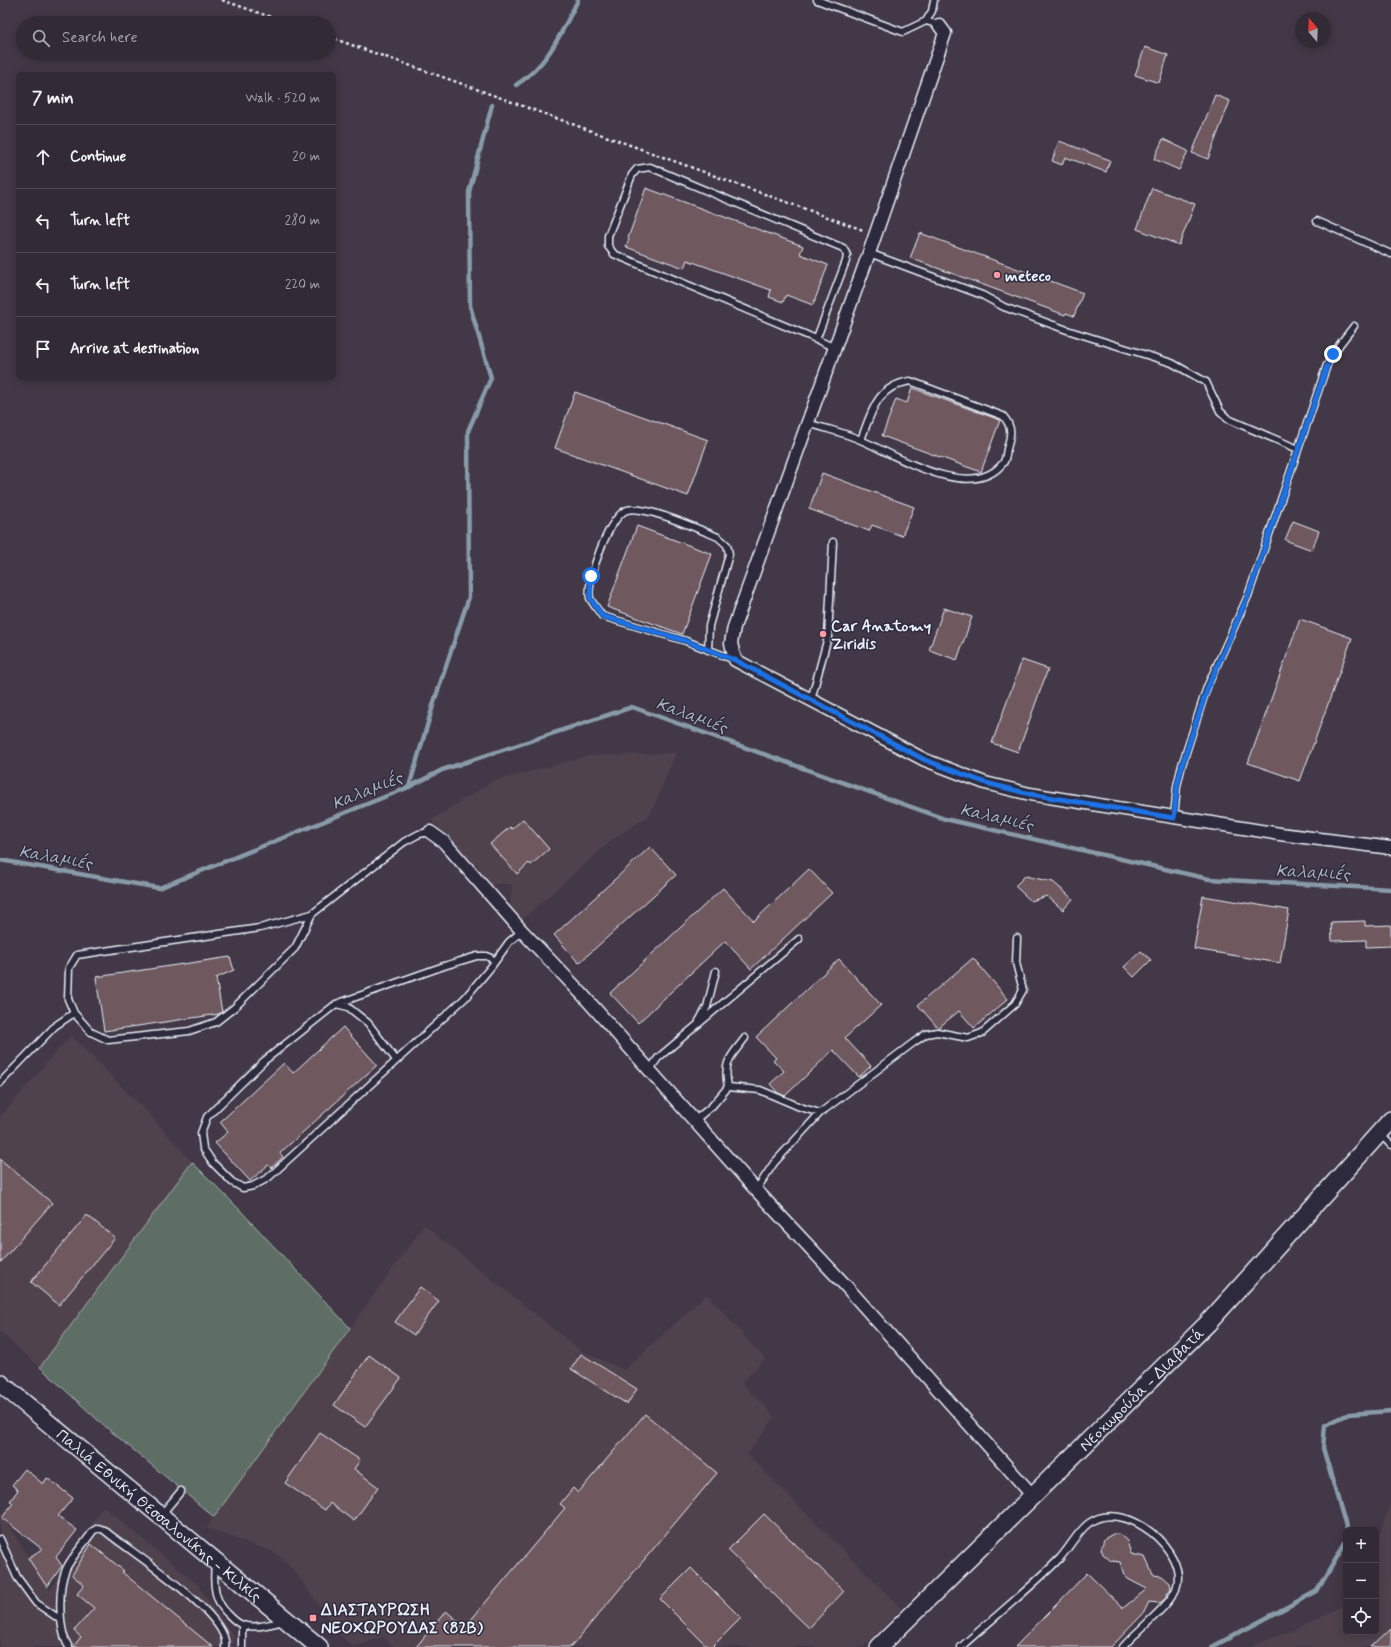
<!DOCTYPE html>
<meta charset="utf-8">
<style>
:root{--surface:#322a35;--page:#3a323d;--text:#f1f3f6;--muted:#a8a7ad;--line:#4d4650}
body{margin:0;font-family:Mynerve,sans-serif;background:var(--page);color:var(--text)}
.controls{position:absolute;right:12px;bottom:12px;display:grid;overflow:hidden;border-radius:6px;box-shadow:0 2px 10px #0003}
.controls button{width:36px;height:36px;display:grid;place-items:center;padding:0;border:0;border-bottom:1px solid var(--line);background:var(--surface);color:var(--text);font:20px sans-serif}
.compass{position:absolute;left:1295px;top:12px;width:36px;height:36px;border-radius:50%;background:var(--surface);box-shadow:0 2px 10px #0003;rotate:341deg}
.stop{position:absolute;width:12px;height:12px;margin:-9px;border:3px solid #1a73e8;border-radius:50%;background:#fff}
.stop.end{background:#1a73e8;border-color:#fff;box-shadow:0 1px 4px #0008}
.list{margin:0;padding:0;list-style:none}
h2{display:flex;justify-content:space-between;align-items:center;height:52px;margin:0;padding:0 16px;font-size:17px}
h2 small{font-size:13px;font-weight:400;color:var(--muted)}
.list li{display:grid;grid-template-columns:26px 1fr auto;gap:12px;align-items:center;box-sizing:border-box;height:64px;padding:0 16px;border-top:1px solid var(--line)}
.list b{display:block;font-size:15px;white-space:nowrap}
.list em{font-size:13px;font-style:normal;color:var(--muted)}
.icon{flex:none;width:22px;height:22px;fill:none;stroke:currentColor;stroke-width:2;stroke-linecap:round;stroke-linejoin:round}
.map{position:relative;flex:none;width:1391px;height:1647px;overflow:hidden}
.search{position:absolute;background:var(--surface);box-shadow:0 2px 10px #0003;left:16px;top:16px;width:320px;height:44px;display:flex;align-items:center;gap:10px;box-sizing:border-box;padding:0 14px;border-radius:22px;color:var(--muted);font-size:15px}
.panel{position:absolute;background:var(--surface);box-shadow:0 2px 10px #0003;left:16px;top:72px;width:320px;height:308px;border-radius:6px}
.map>svg:first-child{display:block}
</style>
<div class="map">
<svg width="1391" height="1647" viewBox="0 0 1391 1647">
<rect width="100%" height="100%" fill="#423847"/>
<filter id="ink" filterUnits="userSpaceOnUse"><feTurbulence type="fractalNoise" baseFrequency=".025" numOctaves="2"/><feDisplacementMap in="SourceGraphic" scale="8" xChannelSelector="R" yChannelSelector="G"/><feConvolveMatrix kernelMatrix="1 2 1 2 8 2 1 2 1" color-interpolation-filters="sRGB"/></filter>
<g filter="url(#ink)">
<path fill="#50424e" d="M676 753 650 815 613 839 522 920 510 908 512 884H487L431 820 493 781 589 756Z
M71 1035 148 1113 192 1162 40 1367 0 1332V1117Z
M424 1225 581 1351 624 1370 707 1294 765 1359 741 1383 775 1417 747 1454 902 1609 863 1647H395L382 1637 354 1647 340 1635 296 1573 279 1556 274 1552 206 1528Z
M1391 1501V1647H1248L1312 1623 1346 1603V1632H1376V1545Z
M103 1506 198 1585 218 1616 234 1635 232 1647H0V1513L50 1590Z"/>
<path fill="#5e6e65" stroke="#a3b0ae" d="M192 1162 239 1209 350 1328 214 1517 101 1423 40 1367Z"/>
<g fill="none" stroke-linecap="round" stroke-linejoin="round">
<path stroke="#899ba9" stroke-width="4.5" d="M516 85C549 64 561 33 578 0
M409 787 435 699 469 597 468 431 491 378 470 306 469 192 492 105
M0 860 159 888 409 787 442 770 632 707 945 819 1209 879 1391 889
M1347 1530 1323 1448 1325 1425 1349 1414 1391 1411
M1212 1647 1317 1591 1346 1542"/>
</g>
<path fill="#70595f" stroke="#e8f1f8" d="M1145 47 1168 55 1159 83 1135 75Z
M1215 95 1230 101 1208 159 1192 153Z
M1163 139 1188 151 1179 170 1154 159Z
M1059 141 1110 160 1106 172 1065 157 1062 165 1052 161Z
M646 188 803 246 800 254 828 265 813 305 786 295 783 302 769 297 771 290 687 260 684 268 626 247 629 239 628 238Z
M1152 188 1195 204 1179 245 1137 229Z
M920 233 1083 293 1074 316 1066 313 1065 315 910 258Z
M912 388 1000 420 981 472 882 436 896 399 907 403Z
M575 392 708 440 688 496 555 448Z
M822 473 914 507 902 536 872 525 869 531 809 509Z
M1293 521 1319 531 1312 550 1285 540Z
M637 526 712 554 682 634 607 607Z
M944 608 972 617 957 660 929 650Z
M1300 619 1352 638 1300 781 1248 763Z
M1022 660 1048 669 1018 752 992 743Z
M523 819 549 849 531 865 529 863 517 874 490 844 510 827 512 829Z
M650 847 676 875 579 963 554 935Z
M809 869 832 893 751 969 725 941 638 1023 610 993 723 888 754 921Z
M1025 876 1053 882 1073 899 1063 910 1047 896 1031 901 1015 886Z
M1203 896 1289 910 1280 963 1194 949Z
M1365 921V926L1391 925V946L1366 947V940L1332 941 1331 922Z
M1141 951 1151 960 1134 977 1124 967Z
M230 957 234 970 216 978 222 1012 219 1014 104 1031 96 977Z
M973 958 1008 999 974 1028 959 1011 938 1028 918 1005Z
M839 959 881 1005 845 1038 871 1066 859 1077 833 1050 785 1096 778 1093 770 1084 784 1071 773 1060 776 1058 756 1037Z
M343 1027 377 1065 280 1153 283 1157 271 1168 268 1165 250 1181 215 1143 228 1132 220 1122 284 1063 293 1073Z
M0 1159 52 1203 0 1263Z
M87 1215 115 1238 59 1305 31 1282Z
M420 1287 439 1301 414 1335 395 1322Z
M581 1354 637 1389 627 1404 571 1369Z
M369 1355 401 1378 365 1427 334 1405Z
M645 1414 717 1473 571 1647H416L446 1611 465 1627 565 1508 560 1504 573 1488 578 1493Z
M320 1433 360 1460 354 1469 378 1487 354 1521 330 1503 325 1510 285 1483Z
M25 1469 43 1484 47 1478 73 1498 58 1516 77 1530 56 1557 62 1566 47 1587 28 1558 42 1549 2 1518 13 1503 10 1501 18 1490 12 1485Z
M764 1514 844 1591 809 1628 728 1550Z
M1113 1534H1119L1127 1541 1131 1554 1145 1557 1153 1575 1162 1576 1170 1583 1171 1588 1163 1601 1159 1603 1149 1602 1143 1614 1111 1647H1015L1087 1573 1123 1608 1147 1589 1128 1579 1124 1575 1120 1562 1111 1561 1103 1554 1101 1549 1104 1539Z
M91 1544 124 1571 122 1572 213 1647H73L81 1637 74 1631 94 1608 77 1594 84 1585 72 1575Z
M691 1568 741 1618 712 1647H708L660 1599Z
M1391 1628V1647H1371Z"/>
<g fill="none" stroke-linecap="round" stroke-linejoin="round">
<defs>
<path id="lane" d="M817 0 903 32 926 21 939 25
M926 21 932 11 934 0
M1317 221 1391 254
M869 253 982 295 1004 307 1067 330 1172 363 1206 382 1220 411 1228 419 1298 449
M816 340 846 261 847 255 843 248 650 167 637 169 632 175 608 236V246L614 254 809 336 835 348
M808 423C826 429 846 433 863 441 897 456 972 503 1003 463 1006 460 1006 453 1007 449 1011 435 1013 427 1003 416L910 381C876 387 872 411 861 440
M708 650 709 626 729 554 727 545 718 537C698 529 645 505 627 510 609 516 586 580 590 598 592 603 599 611 602 616L686 641 735 660
M811 700 828 637 833 542
M1174 817 1177 786 1182 765 1207 687 1248 596 1327 365 1340 344 1354 326
M312 914 260 928 77 955 69 968 68 999 74 1013 91 1032 108 1040 189 1031 216 1022 235 1007 295 948 312 914 404 842 419 834 430 832
M494 960 487 956H477L444 966 336 1004 264 1061 207 1117 201 1133 203 1148 213 1163 232 1182 243 1188 253 1186 268 1178 465 998 491 967 509 942 522 931
M336 1004 348 1007 368 1023 396 1060
M699 1021 707 1007 716 971
M649 1071 658 1058 799 939
M0 1083 55 1026 74 1013
M728 1087 760 1090 800 1107 820 1113
M694 1121 712 1106 728 1087C723 1061 730 1058 745 1038
M1380 1134 1391 1145
M756 1190 774 1163 820 1113 913 1043 926 1034 937 1032 968 1038 982 1033 1015 1004 1023 990 1016 963 1017 938
M161 1515 181 1491
M0 1539 17 1577 36 1603 61 1620
M215 1565C213 1585 214 1602 230 1616 234 1620 238 1624 243 1625 255 1629 271 1624 283 1621
M69 1647C58 1631 58 1587 66 1569 72 1556 85 1543 93 1531L98 1528 104 1530C127 1550 232 1615 225 1647
M242 1647V1625
M961 1647C993 1618 1029 1590 1060 1558 1070 1547 1077 1532 1089 1523 1124 1497 1190 1551 1176 1589 1169 1607 1136 1631 1123 1647"/>
<path id="street" d="M939 25 945 33 869 253 734 627 731 643 735 660 925 760 985 783 1030 794 1174 817 1280 834 1391 848
M430 832 444 842 522 931 581 993 756 1190 845 1285 1033 1496"/>
<g id="secondary">
<path id="s1" d="M0 1383 319 1647"/>
<path id="s2" d="M879 1647 1208 1323 1391 1120"/>
</g>
</defs>
<use href="#lane" stroke="#e8f1f8" stroke-width="9"/>
<use href="#street" stroke="#e8f1f8" stroke-width="15"/>
<use href="#secondary" stroke="#e8f1f8" stroke-width="20"/>
<path stroke="#e8f1f8" stroke-width="2.5" stroke-dasharray="3 3" stroke-linecap="butt" d="M222 0 288 23
M329 37 468 86 863 230"/>
<use href="#lane" stroke="#2f2a3d" stroke-width="6"/>
<use href="#street" stroke="#2f2a3d" stroke-width="12"/>
<use href="#secondary" stroke="#2f2a3d" stroke-width="17"/>
</g>
</g>
<g fill="none" stroke-linecap="round" stroke-linejoin="round" filter="url(#ink)">
<path stroke="#1a73e8" stroke-width="5" d="M591 576 590 598 602 616 686 641 735 660 925 760 986 783 1030 794 1174 818 1177 786 1182 765 1208 687 1248 596 1327 366 1333 354"/>
</g>
<g fill="#ff9aa2" stroke="#2f2a3d" stroke-width="1.5">
<circle cx="997" cy="275" r="4"/>
<circle cx="823" cy="634" r="4"/>
<rect x="309" y="1614" width="8" height="8" rx="2"/>
</g>
<g text-anchor="middle" stroke-width="3" stroke-linejoin="round" paint-order="stroke">
<g font-size="16" font-weight="bold" fill="#e8f1f8" stroke="#2f2a3d" text-anchor="start">
<text x="1005" y="281">meteco</text>
<text x="831" y="631">Car Anatomy<tspan x="831" dy="18">Ziridis</tspan></text>
<text x="321" y="1615">ΔΙΑΣΤΑΥΡΩΣΗ<tspan x="321" dy="18">ΝΕΟΧΩΡΟΥΔΑΣ (82Β)</tspan></text>
</g>
<g font-size="16" fill="#e8f1f8" stroke="#2f2a3d">
<text dy="6" stroke="none"><textPath href="#s2" startOffset="368">Νεοχωρούδα - Διαβατά</textPath></text>
<text dy="6" stroke="none"><textPath href="#s1" startOffset="207">Παλιά Εθνική Θεσσαλονίκης - Κιλκίς</textPath></text>
</g>
<g font-size="17" font-style="italic" fill="#a9b8c3" stroke="#2f2a3d">
<text transform="translate(692 715) rotate(20)" y="6">Καλαμιές</text>
<text transform="translate(367 790) rotate(-22)" y="6">Καλαμιές</text>
<text transform="translate(997 817) rotate(13)" y="6">Καλαμιές</text>
<text transform="translate(56 857) rotate(10)" y="6">Καλαμιές</text>
<text transform="translate(1313 872) rotate(3)" y="6">Καλαμιές</text>
</g>
</g>
</svg>
<div class="controls">
<button>+</button>
<button>−</button>
<button><svg class="icon" aria-label="locate" viewBox="0 0 24 24"><circle cx="12" cy="12" r="6"/><path d="M12 2v4M12 18v4M2 12h4M18 12h4"/></svg></button>
</div>
<svg class="compass" viewBox="-18 -18 36 36"><path d="M0-13l5 13h-10z" fill="#e53935"/><path d="M0 13l5-13h-10z" fill="#a8a7ad"/></svg>
<div class="stop" style="left:591px;top:576px"></div>
<div class="stop end" style="left:1333px;top:354px"></div>
<div class="search"><svg class="icon" aria-label="search" viewBox="0 0 24 24"><circle cx="10" cy="10" r="6"/><path d="M15 15l6 6"/></svg>Search here</div>
<section class="panel">
<h2>7 min<small>Walk · 520 m</small></h2>
<ul class="list">
<li><svg class="icon" aria-label="ahead" viewBox="0 0 24 24"><path d="M12 20V5M6 11l6-6 6 6"/></svg><div><b>Continue</b></div><em>20 m</em></li>
<li><svg class="icon" aria-label="left" viewBox="0 0 24 24"><path d="M17 20v-9H6M10 6l-5 5 5 5"/></svg><div><b>Turn left</b></div><em>280 m</em></li>
<li><svg class="icon" aria-label="left" viewBox="0 0 24 24"><path d="M17 20v-9H6M10 6l-5 5 5 5"/></svg><div><b>Turn left</b></div><em>220 m</em></li>
<li><svg class="icon" aria-label="arrive" viewBox="0 0 24 24"><path d="M6 21V4h12l-3 4 3 4H6"/></svg><div><b>Arrive at destination</b></div></li>
</ul>
</section>
</div>
